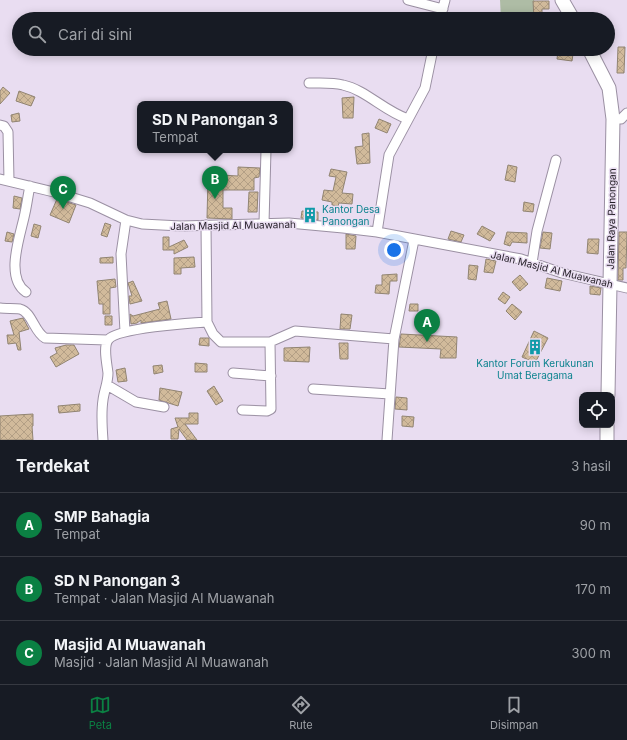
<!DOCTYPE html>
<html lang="id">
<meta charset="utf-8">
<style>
:root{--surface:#171b24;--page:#242831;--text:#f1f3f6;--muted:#9ea1a6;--line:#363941;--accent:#0b8043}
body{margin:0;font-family:Inter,sans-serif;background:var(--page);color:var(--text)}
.controls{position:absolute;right:12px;bottom:12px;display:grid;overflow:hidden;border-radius:8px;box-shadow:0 2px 10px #0003}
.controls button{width:36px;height:36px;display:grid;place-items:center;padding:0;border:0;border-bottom:1px solid var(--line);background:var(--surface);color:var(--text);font:20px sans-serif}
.you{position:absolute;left:394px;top:250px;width:14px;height:14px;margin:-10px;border:3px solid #fff;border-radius:50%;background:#1a73e8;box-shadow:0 0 0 6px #1a73e833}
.badge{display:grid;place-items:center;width:26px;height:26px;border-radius:50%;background:var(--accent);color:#fff;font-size:13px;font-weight:700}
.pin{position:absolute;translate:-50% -33px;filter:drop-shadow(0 1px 2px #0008)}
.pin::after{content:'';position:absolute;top:21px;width:14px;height:12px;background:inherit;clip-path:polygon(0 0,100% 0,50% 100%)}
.popup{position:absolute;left:137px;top:101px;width:156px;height:52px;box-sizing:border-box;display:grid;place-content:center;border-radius:8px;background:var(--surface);filter:drop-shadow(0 1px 3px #0005);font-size:13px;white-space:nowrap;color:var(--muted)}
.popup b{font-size:15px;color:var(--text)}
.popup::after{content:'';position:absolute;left:50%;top:100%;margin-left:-8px;border:8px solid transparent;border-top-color:var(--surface)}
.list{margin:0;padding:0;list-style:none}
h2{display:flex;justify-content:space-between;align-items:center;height:52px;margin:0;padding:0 16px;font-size:17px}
h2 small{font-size:13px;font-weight:400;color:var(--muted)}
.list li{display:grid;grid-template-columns:26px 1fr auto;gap:12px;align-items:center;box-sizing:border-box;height:64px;padding:0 16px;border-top:1px solid var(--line)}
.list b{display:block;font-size:15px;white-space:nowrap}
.list p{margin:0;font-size:13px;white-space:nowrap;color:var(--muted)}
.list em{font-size:13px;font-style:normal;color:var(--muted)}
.icon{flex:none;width:22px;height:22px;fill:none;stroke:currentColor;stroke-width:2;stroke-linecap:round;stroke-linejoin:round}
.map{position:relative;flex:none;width:627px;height:440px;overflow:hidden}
.search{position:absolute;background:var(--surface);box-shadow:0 2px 10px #0003;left:12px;right:12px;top:12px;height:44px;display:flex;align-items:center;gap:10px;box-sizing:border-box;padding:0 14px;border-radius:22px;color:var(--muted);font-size:15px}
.sheet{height:244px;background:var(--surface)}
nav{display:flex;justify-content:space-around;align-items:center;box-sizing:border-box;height:56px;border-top:1px solid var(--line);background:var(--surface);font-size:11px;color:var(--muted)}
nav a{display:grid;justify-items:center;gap:2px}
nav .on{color:var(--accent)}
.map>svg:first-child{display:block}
</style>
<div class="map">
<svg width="627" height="440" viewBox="0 0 627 440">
<defs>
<pattern id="building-cross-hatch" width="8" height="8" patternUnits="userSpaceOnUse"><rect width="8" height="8" fill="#d1ba9b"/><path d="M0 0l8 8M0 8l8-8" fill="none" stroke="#b39f85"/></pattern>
</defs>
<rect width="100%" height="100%" fill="#e9ddf1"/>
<path fill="#aebca5" d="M500 0H534L535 19H501Z"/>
<path fill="url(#building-cross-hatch)" stroke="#918472" d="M533 1H549V9H542V19H534Z
M618 47H625L624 73H617Z
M558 51 573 54 572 61 557 59Z
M3 87 10 93 0 104V91Z
M19 91 35 97 31 106 16 101Z
M354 97 353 118H343L342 98Z
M19 113 20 121 12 122 11 115Z
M379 119 391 124 387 133 375 128Z
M369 133 370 163 357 164 355 147 363 146 362 134Z
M508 165 517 167 515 182 505 180Z
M238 167 260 168 259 177 254 178V190H223V208H232V219L207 218 208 179H220L221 175 238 176Z
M331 169 347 172 342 193 353 194 352 204 339 203 338 206 332 205V202L322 200 324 190 333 191 336 177 329 176Z
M249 192H258L257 212H248Z
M14 196 22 198 20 209 13 208Z
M57 199 76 205 69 223 50 215Z
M524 202 534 204 533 212 523 211Z
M302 211 318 212V220L301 218Z
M105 223 111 225 107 237 101 235Z
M34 224 41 226 38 238 31 236Z
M482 226 495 233 490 241 477 234Z
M451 231 464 235 461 242 448 239Z
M7 232 14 234 12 242 5 241Z
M507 232 527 233V243L512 242 510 246 504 244Z
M543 232 552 233 550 249 540 248Z
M619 232H627L626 268H623V280H618Z
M346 234 356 236 355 249H346Z
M163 237H169V247L184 240 188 247 174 254V250H163Z
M588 239H599L598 254 587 253Z
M113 257V263H100V258Z
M194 257 195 267 181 268V274H174V258Z
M486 259 496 261 493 273 484 272Z
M469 265 478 266 476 280 468 279Z
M397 274V281H390L389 294 375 293 376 285H382V275Z
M520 275 528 284 520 291 512 282Z
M547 278 562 281 560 291 545 288Z
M115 279 116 287 110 288V314H103V304H99L97 281Z
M133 281 142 301 130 304 129 296H132L128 283Z
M590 286 601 288 600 295 590 294Z
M503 292 510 297 505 304 498 299Z
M167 301 171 319 141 323V320L137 323 131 324 130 314 133 316 160 309 158 303Z
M410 304H418V311H409Z
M512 304 522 312 515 320 506 311Z
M341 314 352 315 350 329H340Z
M105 316H112V325H105Z
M23 318 29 329 19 332 21 350H18L16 343 8 344 7 335H14L10 321Z
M534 331 548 338 535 363 522 357Z
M401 334 457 337 456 358H440L441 349 399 347Z
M200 338H209V346L199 345Z
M339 343H348V359H340Z
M66 345H74L79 354 56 367 50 357 57 353 55 348Z
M310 347 309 362 284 361V348Z
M195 363 207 364V372H195Z
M162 365 163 372 154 374 153 366Z
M125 368 127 381 118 382 116 370Z
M214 386 223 401 216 405 207 391Z
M160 388 182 392 178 406 159 400Z
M396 397 407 398V410L395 409Z
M80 404V411L59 413 58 406Z
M189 413H198V424H185L197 440H187L179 429 178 439H171V429L178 427 175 418H189Z
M33 414V426H32L33 440H0V416Z
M402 416 414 417 413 427 402 426Z"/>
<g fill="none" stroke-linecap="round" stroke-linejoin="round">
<defs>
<path id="minor" d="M408 0 443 9
M440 19 445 0
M309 83C320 83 332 82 343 85 366 90 384 111 408 119
M613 119H621L627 113
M0 125 4 126 8 132 9 181
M0 179 54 192 90 203 126 220 142 224 181 226 289 223 343 228 377 232 521 259 562 273 627 288
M264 223 266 150
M206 225 207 322 213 334 221 342H270
M377 232 389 155 425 88 433 49
M532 263 537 231 556 160
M26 292C4 277 21 234 25 213 27 204 28 195 30 186
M0 308C6 309 14 308 20 309 32 312 34 332 45 338L107 340
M125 332 121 254 126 220
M233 373 271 376
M107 385 136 402 164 407
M313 389 390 394
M242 410 267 411 271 409 270 342 295 331 394 339
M103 440C102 427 101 413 103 400 104 391 108 383 108 373 107 364 103 347 108 340 116 328 191 323 207 322
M387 440 394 339 414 240"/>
<path id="secondary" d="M562 0 573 19
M589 49 609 88 613 119 608 395
M607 440V425"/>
</defs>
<use href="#minor" stroke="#9b90a3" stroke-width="11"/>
<use href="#secondary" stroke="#9b90a3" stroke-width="15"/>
<use href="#minor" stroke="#fff" stroke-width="9"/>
<use href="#secondary" stroke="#fff" stroke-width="13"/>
</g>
<defs>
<symbol id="building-bare" viewBox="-9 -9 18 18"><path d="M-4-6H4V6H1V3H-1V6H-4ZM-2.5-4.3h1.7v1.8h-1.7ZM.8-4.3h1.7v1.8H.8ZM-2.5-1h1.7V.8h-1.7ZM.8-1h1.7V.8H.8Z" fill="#0f9aa8" stroke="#e9ddf1" stroke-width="2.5" paint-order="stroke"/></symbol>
</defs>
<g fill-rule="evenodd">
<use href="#building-bare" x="299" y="204" width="22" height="22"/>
<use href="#building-bare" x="524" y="336" width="22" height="22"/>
</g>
<g text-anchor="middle" stroke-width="3" stroke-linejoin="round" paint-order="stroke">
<g font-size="10" fill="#0d838f" stroke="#e9ddf1" text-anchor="start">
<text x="322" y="213">Kantor Desa<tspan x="322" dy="12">Panongan</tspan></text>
<text x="535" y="367" text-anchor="middle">Kantor Forum Kerukunan<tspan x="535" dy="12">Umat Beragama</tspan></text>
</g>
<g font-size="10" fill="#231e26" stroke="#e9ddf1">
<text transform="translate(611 219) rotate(-89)" y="4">Jalan Raya Panongan</text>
<text transform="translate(233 225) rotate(-1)" y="4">Jalan Masjid Al Muawanah</text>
<text transform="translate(552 269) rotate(14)" y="4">Jalan Masjid Al Muawanah</text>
</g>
</g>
</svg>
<div class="controls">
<button><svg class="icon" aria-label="locate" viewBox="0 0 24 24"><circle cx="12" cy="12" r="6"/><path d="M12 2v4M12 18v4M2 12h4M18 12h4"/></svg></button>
</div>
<div class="you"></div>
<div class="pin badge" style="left:427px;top:342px">A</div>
<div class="pin badge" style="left:215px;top:199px">B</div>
<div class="popup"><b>SD N Panongan 3</b>Tempat</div>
<div class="pin badge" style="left:63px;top:209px">C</div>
<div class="search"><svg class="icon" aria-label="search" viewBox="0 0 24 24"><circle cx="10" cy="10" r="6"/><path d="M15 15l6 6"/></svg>Cari di sini</div>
</div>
<section class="sheet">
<h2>Terdekat<small>3 hasil</small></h2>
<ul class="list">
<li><span class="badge">A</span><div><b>SMP Bahagia</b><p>Tempat</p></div><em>90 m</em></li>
<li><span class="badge">B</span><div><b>SD N Panongan 3</b><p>Tempat · Jalan Masjid Al Muawanah</p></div><em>170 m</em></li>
<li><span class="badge">C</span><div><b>Masjid Al Muawanah</b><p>Masjid · Jalan Masjid Al Muawanah</p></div><em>300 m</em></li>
</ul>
</section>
<nav>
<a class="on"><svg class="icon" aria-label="map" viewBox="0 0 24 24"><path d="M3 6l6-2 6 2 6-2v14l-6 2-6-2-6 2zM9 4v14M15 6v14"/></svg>Peta</a>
<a><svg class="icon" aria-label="directions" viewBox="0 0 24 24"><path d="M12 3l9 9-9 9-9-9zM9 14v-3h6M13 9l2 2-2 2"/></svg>Rute</a>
<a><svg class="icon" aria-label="saved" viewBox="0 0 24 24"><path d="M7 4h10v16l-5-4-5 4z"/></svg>Disimpan</a>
</nav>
